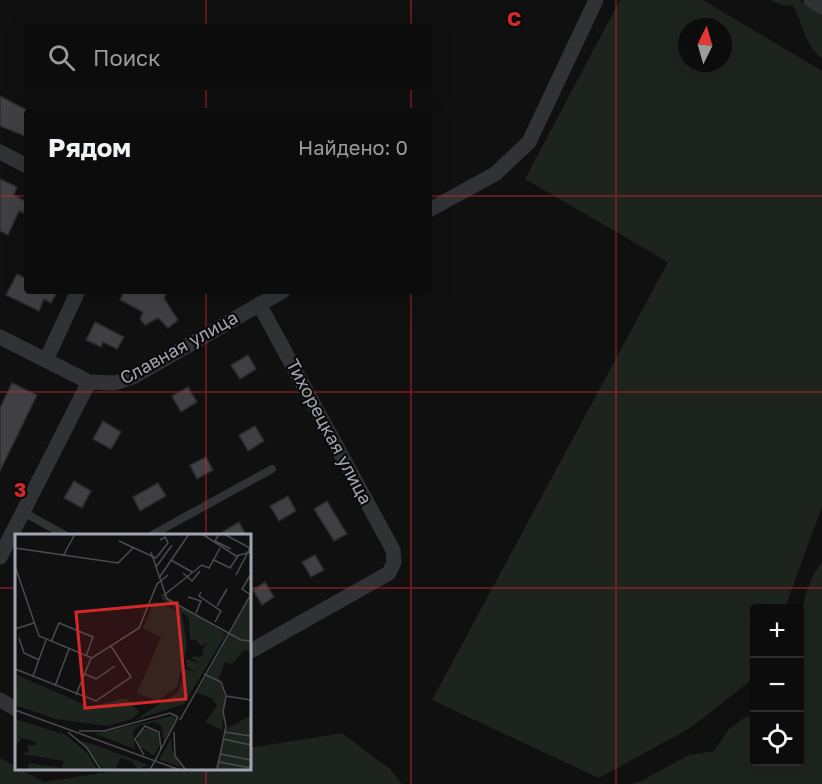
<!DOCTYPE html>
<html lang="ru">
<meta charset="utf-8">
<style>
:root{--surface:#0c0c0d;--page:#151516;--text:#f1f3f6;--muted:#9a9b9d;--line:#2c2c2e}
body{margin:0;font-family:"Golos Text",sans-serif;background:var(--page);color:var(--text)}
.controls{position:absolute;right:18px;bottom:18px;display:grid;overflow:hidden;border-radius:6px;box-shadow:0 6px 24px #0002}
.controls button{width:54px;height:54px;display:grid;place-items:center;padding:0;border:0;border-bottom:2px solid var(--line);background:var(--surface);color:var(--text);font:30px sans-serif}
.compass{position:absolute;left:678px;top:18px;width:54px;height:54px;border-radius:50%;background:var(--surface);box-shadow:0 6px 24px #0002;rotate:5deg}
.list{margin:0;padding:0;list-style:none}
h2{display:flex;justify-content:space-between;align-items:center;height:78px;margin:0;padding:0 24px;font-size:26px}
h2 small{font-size:20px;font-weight:400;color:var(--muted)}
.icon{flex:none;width:33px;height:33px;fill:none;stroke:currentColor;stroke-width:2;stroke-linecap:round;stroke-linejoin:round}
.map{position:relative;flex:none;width:822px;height:784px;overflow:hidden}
.search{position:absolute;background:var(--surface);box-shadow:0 6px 24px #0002;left:24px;top:24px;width:408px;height:66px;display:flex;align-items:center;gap:15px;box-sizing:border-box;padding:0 21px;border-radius:6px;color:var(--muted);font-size:22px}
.panel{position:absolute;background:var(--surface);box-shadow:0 6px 24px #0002;left:24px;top:108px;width:408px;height:186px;border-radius:6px}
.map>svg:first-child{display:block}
</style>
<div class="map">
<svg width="822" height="784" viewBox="0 0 822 784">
<rect width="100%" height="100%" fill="#101011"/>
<path fill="#1d241e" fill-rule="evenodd" d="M620 0H703L822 71V506L785 608H754V678L690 728 599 778 432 700 668 262 525 179ZM687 27H723V63H687Z
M770 0H800L822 14V58C806 48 802 22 793 5L783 6Z
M822 562V784H632L643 780 689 755 714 751 729 729 745 717 754 718V762H800C800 708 787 603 822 562Z
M342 733 390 769 402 784H0V758L44 782 133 768H249V748Z"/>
<path fill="#404044" stroke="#2b2a2d" stroke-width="1.5" d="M0 96 27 110V137L0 126Z
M0 179 17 187 14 195 27 202 23 213 19 211 8 235 0 231Z
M17 274 27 279V291H50L56 294 51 303 44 299 39 311 6 295Z
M124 291H167L164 298 178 320 168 328 158 318 145 325 140 319 143 312 120 300Z
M95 322 124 337 117 349 103 342 101 347 86 340Z
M248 355 256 369 240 379 231 365Z
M12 383 37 395 0 471V408Z
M188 387 197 402 181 412 172 396Z
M103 421 121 432 111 449 93 439Z
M255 426 264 441 248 451 239 435Z
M206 457 213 470 197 479 190 465Z
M74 481 91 491 82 508 64 498Z
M158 483 166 496 140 511 133 497Z
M288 496 296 511 279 521 270 506Z
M327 501 347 534 334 541 314 509Z
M239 522 246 535H217Z
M315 555 324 570 311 577 302 562Z
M265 582 274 597 262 605 253 590Z"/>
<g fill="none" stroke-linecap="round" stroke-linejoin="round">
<path stroke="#313236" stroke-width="8" d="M23 512 65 535
M152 535 272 469"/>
<path stroke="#313236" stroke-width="15" d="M811 0 822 7
M0 152 27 166
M429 210 495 174 529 142 596 0
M0 337 89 382 115 383 133 377 283 291
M46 360 78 291
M0 557 89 382
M249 652 389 573 394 562 393 550 259 304
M0 700 16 709"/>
</g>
<path fill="none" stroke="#d62828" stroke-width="1.5" stroke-opacity="0.55" d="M206 0V27M411 0V27M616 0V784M206 87V111M411 87V111M0 196H27M429 196H822M206 291V535M411 291V784M0 392H822M0 588H16M249 588H822M206 768V784"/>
<g text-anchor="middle" stroke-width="4.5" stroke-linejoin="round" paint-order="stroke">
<g font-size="18" fill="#a2a5b1" stroke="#0b0b0c">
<text transform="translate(179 348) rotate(-29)" y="6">Славная улица</text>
<text transform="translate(329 432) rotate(62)" y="6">Тихорецкая улица</text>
</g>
</g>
<g transform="translate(15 534)">
<rect width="236" height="236" fill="#101011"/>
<path d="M146 59 211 100 169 170 120 186 163 158 170 135 182 138 172 133 171 125 185 129 175 123 189 122 187 116 192 109 186 112 181 106H175L174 85 170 80 167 79 172 113 162 153 143 167 122 159 146 103 128 94 139 67 166 78 147 65ZM235 62V117L230 115 217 130 210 128 204 144 210 164 207 196 190 188 202 172 197 164 182 159ZM2 141 75 173 111 164 124 178 117 185 92 192 41 185 0 171ZM157 182 161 185 149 207 146 191 140 188 123 192 118 198 120 215 80 200ZM235 182V235H200L212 194ZM0 185 51 201 73 220 82 235H13L14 229 47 234 49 227 6 220 14 218 12 211 20 212 21 208 2 202 7 205 0 211ZM133 194 143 199 144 212 139 222 123 211V198ZM156 204 157 216 166 233 144 226ZM64 206 86 213 133 231 123 235 116 227 106 224 100 235H88Z" fill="#1d241e"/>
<path fill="none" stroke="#4a4c51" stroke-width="1.5" d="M187 0 221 22 236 18M204 0 200 7 216 15M209 0 235 14 221 41M104 7 141 24 153 9 150 3 145 6M0 14 103 29 119 13M136 18 152 65 226 106 236 107M48 22 60 0M156 26 177 38M199 26 215 34 223 22M0 32 24 102 77 124 124 94 142 50 153 41M141 33 157 11M168 39 177 47 185 37M236 40 227 55 236 61M144 44 174 0M186 58 184 62 206 77 200 88M149 61 187 31 194 34 205 14M173 63 186 67 181 79M202 72 212 55M0 95 19 89M4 104 9 119 24 126M36 108 44 89 78 103 71 122M0 135 81 167 116 143 96 112M70 140 81 145 100 132M189 140 206 148 211 162 208 178 211 192 202 236M18 142 31 106M40 152 54 115M61 161 76 124M211 162 236 166M0 176 165 236M165 186 236 60M64 197H89L155 179 163 183M53 198 72 214 86 236M159 198 160 222 171 236M209 198 236 202M208 205 236 211M205 220 236 226M129 221 120 205 130 192 144 198 146 216M204 228 236 234M135 236 163 183"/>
<path fill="#d62828" fill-opacity="0.15" stroke="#d62828" stroke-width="3" d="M162 69 171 165 70 174 61 78Z"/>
<rect width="236" height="236" fill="none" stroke="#a2a5b1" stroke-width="3"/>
</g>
<g font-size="20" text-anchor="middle" font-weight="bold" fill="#d62828" stroke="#0b0b0c" stroke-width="4.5" stroke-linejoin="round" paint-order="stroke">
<text x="514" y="26">C</text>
<text x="20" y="497">3</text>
</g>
</svg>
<div class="controls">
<button>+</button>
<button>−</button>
<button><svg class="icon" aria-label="locate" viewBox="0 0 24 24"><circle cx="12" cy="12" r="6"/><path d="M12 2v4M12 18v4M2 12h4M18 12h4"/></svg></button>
</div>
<svg class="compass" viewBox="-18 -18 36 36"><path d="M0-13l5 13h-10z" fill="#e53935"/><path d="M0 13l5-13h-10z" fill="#9a9b9d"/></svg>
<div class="search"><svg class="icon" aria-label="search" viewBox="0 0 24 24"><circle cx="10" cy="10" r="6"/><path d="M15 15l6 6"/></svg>Поиск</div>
<section class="panel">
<h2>Рядом<small>Найдено: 0</small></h2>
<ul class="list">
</ul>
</section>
</div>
